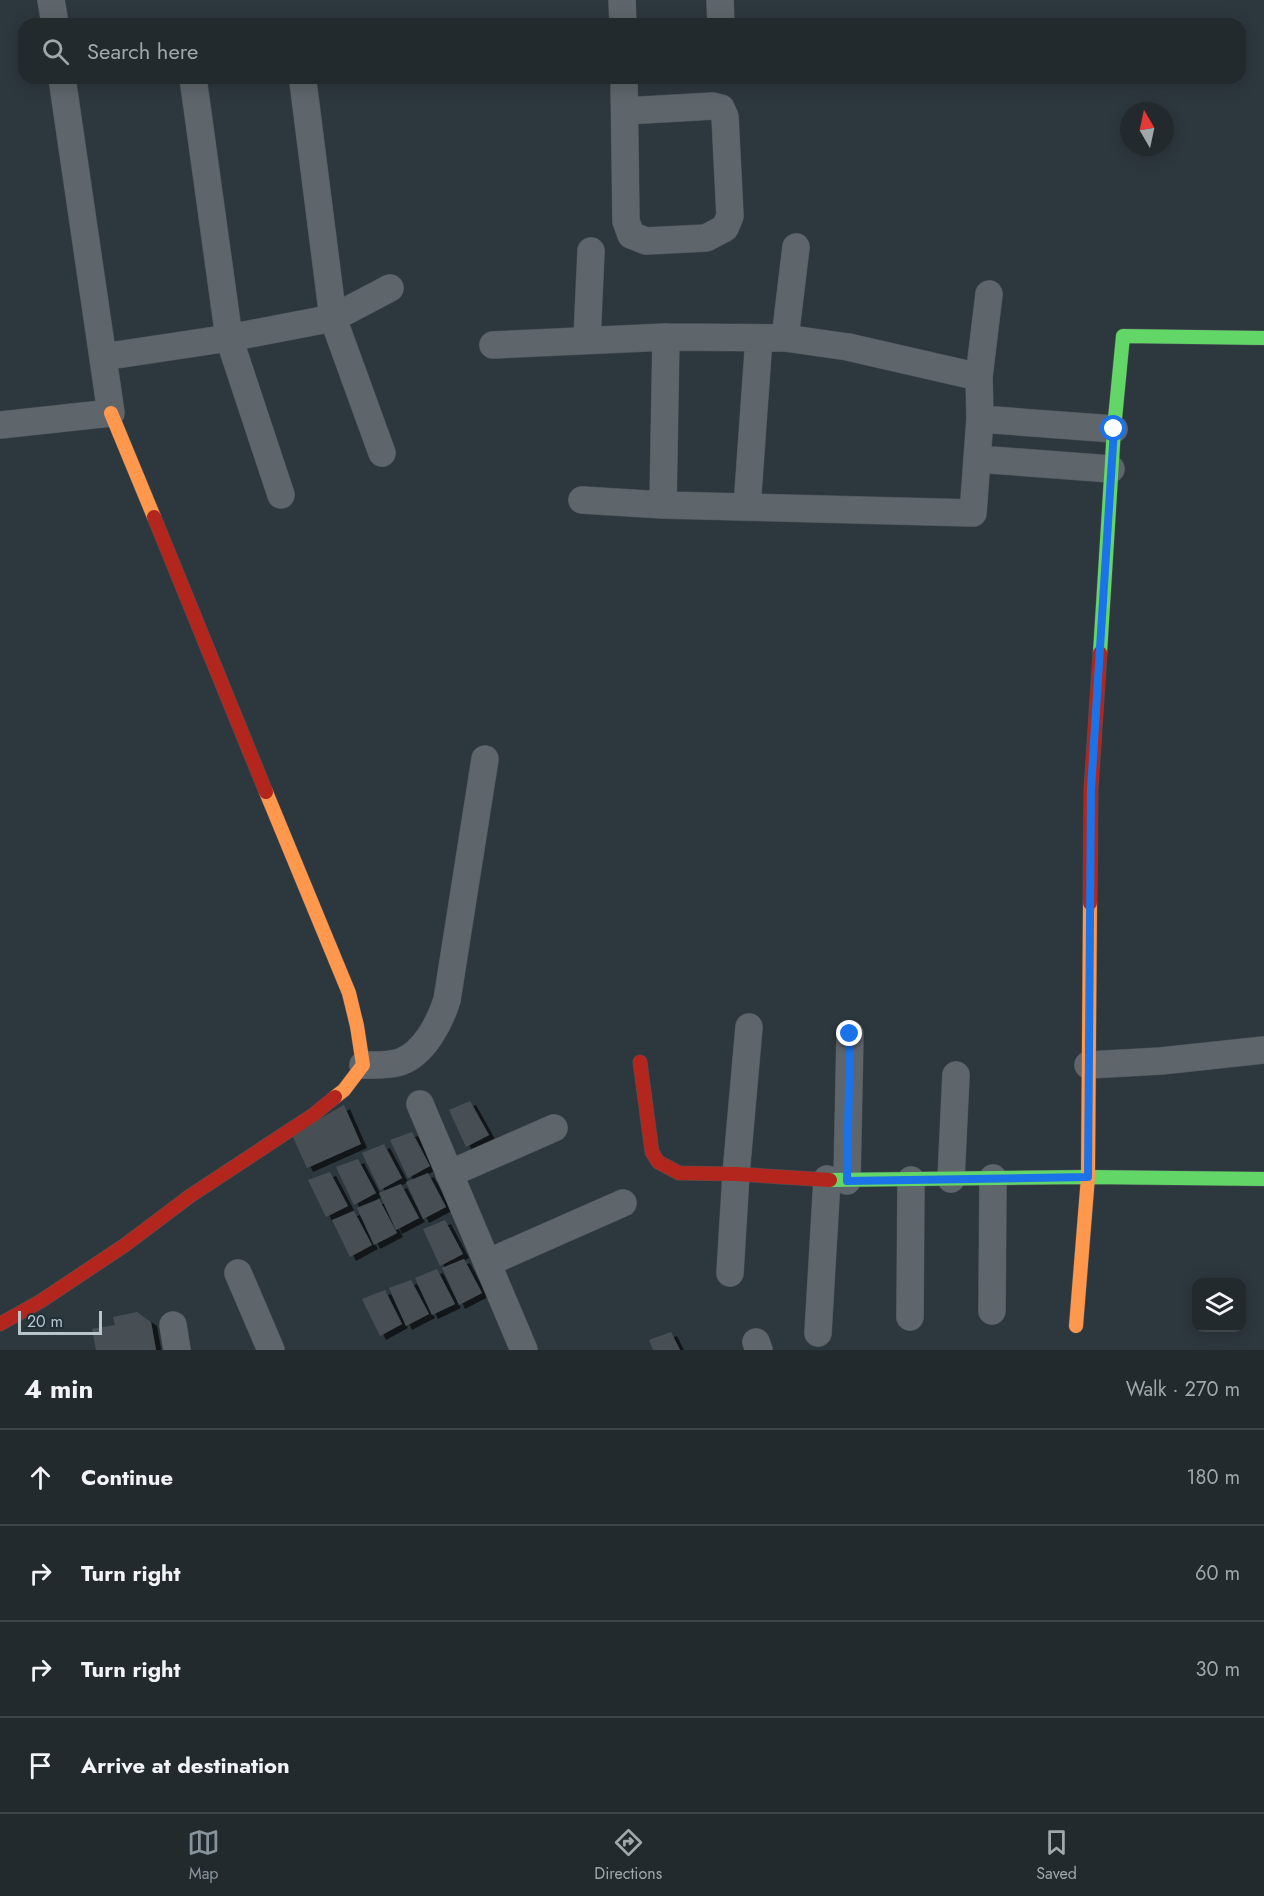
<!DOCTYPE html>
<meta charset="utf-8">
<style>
:root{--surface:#222a2e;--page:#2e363a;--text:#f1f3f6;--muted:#a2a7aa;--line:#3f464a;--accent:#88949b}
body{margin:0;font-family:Jost,sans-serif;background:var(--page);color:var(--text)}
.controls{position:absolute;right:18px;bottom:18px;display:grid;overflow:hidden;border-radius:12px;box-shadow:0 3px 15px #0003}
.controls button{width:54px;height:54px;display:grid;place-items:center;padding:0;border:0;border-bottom:2px solid var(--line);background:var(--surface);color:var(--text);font:30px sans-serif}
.compass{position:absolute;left:1120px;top:102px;width:54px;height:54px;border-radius:50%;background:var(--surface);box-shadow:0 3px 15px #0003;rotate:351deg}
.scale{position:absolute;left:18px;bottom:15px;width:84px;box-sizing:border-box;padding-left:6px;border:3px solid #b9c5cd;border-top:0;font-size:16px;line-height:21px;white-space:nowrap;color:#b9c5cd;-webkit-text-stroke:4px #203039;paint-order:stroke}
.stop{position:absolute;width:18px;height:18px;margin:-14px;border:4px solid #1a73e8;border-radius:50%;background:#fff}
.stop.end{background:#1a73e8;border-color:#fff;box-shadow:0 2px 6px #0008}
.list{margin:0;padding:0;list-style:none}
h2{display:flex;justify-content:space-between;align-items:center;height:78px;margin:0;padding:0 24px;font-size:26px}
h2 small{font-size:20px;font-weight:400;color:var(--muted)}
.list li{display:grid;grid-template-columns:39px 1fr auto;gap:18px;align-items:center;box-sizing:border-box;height:96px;padding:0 24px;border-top:2px solid var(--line)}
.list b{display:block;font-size:22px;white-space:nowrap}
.list em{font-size:20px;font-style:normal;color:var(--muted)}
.icon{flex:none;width:33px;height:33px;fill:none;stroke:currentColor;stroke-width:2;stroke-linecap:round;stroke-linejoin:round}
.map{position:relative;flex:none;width:1264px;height:1350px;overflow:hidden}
.search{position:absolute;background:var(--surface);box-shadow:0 3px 15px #0003;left:18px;right:18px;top:18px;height:66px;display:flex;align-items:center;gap:15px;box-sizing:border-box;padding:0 21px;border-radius:18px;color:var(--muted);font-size:22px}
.sheet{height:462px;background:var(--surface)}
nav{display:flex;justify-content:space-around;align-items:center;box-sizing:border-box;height:84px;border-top:2px solid var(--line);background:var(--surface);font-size:16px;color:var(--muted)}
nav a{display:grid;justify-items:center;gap:3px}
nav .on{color:var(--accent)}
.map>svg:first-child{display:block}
</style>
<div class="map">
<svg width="1264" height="1350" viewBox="0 0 1264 1350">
<defs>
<filter id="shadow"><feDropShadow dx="6" dy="4" stdDeviation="0" flood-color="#0009"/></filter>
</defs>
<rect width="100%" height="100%" fill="#2d383e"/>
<path fill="#475055" filter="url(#shadow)" d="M470 1101 489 1135 466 1147 449 1110Z
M344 1105 361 1144 307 1168 292 1135Z
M412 1132 430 1166 408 1178 390 1140Z
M384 1144 402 1178 380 1190 362 1153Z
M358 1159 376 1193 354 1205 336 1167Z
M330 1172 348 1206 326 1217 308 1180Z
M428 1173 446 1207 423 1219 406 1182Z
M401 1184 419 1218 396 1230 379 1193Z
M379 1199 397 1233 374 1245 357 1208Z
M354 1211 372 1245 350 1257 332 1220Z
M445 1220 463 1254 440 1266 423 1229Z
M464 1259 482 1293 459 1305 442 1268Z
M437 1269 455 1304 432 1315 415 1278Z
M411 1280 429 1314 406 1326 389 1288Z
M385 1290 402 1324 380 1336 362 1299Z
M137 1312 151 1322 156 1350H96L92 1329 115 1325 113 1317Z
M671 1332 680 1350H653L649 1340Z"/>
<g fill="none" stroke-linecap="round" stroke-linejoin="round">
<defs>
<path id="street" d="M51 0 55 24
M622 0 623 24
M720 0 721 24
M193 78 229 338 281 495
M624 78 626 221 631 235 646 241 706 238 725 228 730 216 725 117 721 108 713 106 625 111
M303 82 333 318 382 453
M666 337 663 505 973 513 980 419 979 377 989 294
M785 338 796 247
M587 340 591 251
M493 345 666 337 785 338 848 347 979 377
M103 357 229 338 333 318 390 288
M980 419 1114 429
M0 425 111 413 62 78
M977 459 1111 469
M582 500 663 505
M747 507 759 338
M363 1065C375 1065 388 1066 400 1062 424 1054 440 1022 447 1000L485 759
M1088 1065 1161 1061 1264 1050
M420 1104 524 1350
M449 1174 554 1128
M951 1179 956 1075
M847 1181 850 1034
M487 1263 623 1203
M238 1273 271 1350
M730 1273 736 1174 749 1027
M992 1311 993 1178
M910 1317 911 1180
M173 1325 177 1350
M818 1333 827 1179
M756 1342 759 1350"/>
<path id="fast" d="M1100 653 1114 429 1123 336 1264 338
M830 1180 1088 1177 1264 1179"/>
<path id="slow" d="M111 413 154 517
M266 792 349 993 357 1026 363 1065 344 1090 335 1097
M1076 1326 1088 1177 1090 903"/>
<path id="jam" d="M154 517 266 792
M1090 903 1091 789 1100 653
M640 1062 652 1152 658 1162 679 1173 736 1174 830 1180
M0 1324 41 1301 125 1245 190 1196 313 1115 335 1097"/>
</defs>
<use href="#street" stroke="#4c5358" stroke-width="28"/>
<use href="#fast" stroke="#4c5358" stroke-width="15"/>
<use href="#slow" stroke="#4c5358" stroke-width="15"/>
<use href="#jam" stroke="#4c5358" stroke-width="15"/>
<use href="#street" stroke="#5f666b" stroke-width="27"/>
<use href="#fast" stroke="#63d668" stroke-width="14"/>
<use href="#slow" stroke="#ff974d" stroke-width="14"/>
<use href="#jam" stroke="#b3261e" stroke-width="14"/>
</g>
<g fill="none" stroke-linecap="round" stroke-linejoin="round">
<path stroke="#1a73e8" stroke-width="8" d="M850 1034 847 1181 1088 1177 1091 789 1114 429"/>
</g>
</svg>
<div class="controls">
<button><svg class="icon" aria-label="layers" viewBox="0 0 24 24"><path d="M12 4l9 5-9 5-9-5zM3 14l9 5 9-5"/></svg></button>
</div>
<svg class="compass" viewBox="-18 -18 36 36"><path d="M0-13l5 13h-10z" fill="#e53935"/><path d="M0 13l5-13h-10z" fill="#a2a7aa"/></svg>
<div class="scale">20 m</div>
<div class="stop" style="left:1114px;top:429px"></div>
<div class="stop end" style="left:850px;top:1034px"></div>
<div class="search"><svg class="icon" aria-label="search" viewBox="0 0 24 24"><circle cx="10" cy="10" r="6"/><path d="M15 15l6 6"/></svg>Search here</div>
</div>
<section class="sheet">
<h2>4 min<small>Walk · 270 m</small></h2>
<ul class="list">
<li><svg class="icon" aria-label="ahead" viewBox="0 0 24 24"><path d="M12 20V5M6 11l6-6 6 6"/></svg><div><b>Continue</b></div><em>180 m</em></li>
<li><svg class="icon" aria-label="right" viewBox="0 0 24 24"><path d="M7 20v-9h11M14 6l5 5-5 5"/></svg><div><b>Turn right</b></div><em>60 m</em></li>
<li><svg class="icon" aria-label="right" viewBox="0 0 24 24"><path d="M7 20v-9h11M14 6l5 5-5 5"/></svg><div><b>Turn right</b></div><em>30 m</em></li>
<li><svg class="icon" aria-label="arrive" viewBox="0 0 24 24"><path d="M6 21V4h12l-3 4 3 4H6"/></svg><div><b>Arrive at destination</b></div></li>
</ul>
</section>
<nav>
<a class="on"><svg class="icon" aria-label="map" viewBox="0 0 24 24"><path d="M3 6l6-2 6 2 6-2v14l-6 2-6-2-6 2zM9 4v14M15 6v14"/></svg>Map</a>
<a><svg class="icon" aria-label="directions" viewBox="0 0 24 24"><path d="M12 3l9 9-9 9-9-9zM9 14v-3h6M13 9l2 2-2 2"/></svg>Directions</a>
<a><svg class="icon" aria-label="saved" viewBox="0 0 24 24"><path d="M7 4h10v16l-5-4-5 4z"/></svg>Saved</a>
</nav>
